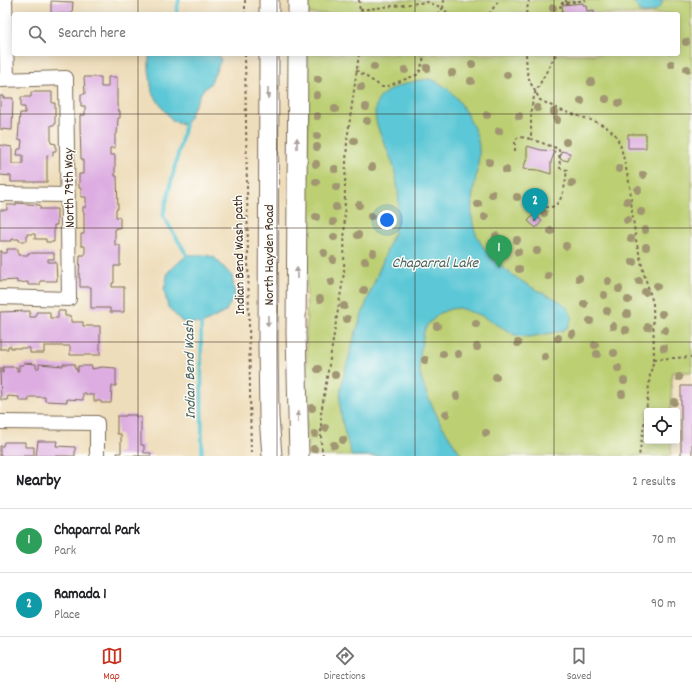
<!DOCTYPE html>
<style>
:root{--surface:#fff;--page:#f2f2f2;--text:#202124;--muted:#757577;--line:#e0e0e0;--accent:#c8321e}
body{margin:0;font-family:Dekko,sans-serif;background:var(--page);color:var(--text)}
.controls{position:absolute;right:12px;bottom:12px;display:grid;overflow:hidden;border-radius:4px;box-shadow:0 2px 10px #0003}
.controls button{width:36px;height:36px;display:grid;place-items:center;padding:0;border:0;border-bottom:1px solid var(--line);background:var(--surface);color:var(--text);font:20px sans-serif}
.you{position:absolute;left:387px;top:220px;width:14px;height:14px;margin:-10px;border:3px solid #fff;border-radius:50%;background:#1a73e8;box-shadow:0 0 0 6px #1a73e833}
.badge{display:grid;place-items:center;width:26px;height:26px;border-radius:50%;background:var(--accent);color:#fff;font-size:13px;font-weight:700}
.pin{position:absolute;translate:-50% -33px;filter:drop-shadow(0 1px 2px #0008)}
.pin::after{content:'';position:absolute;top:21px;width:14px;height:12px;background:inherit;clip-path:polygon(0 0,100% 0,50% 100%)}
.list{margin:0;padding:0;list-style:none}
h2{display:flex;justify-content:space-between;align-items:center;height:52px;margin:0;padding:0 16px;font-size:17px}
h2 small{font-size:13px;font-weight:400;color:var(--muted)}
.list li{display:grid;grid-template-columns:26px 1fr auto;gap:12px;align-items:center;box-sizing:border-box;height:64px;padding:0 16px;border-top:1px solid var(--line)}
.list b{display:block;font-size:15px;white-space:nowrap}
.list p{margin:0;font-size:13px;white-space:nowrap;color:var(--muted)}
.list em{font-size:13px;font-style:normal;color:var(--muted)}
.icon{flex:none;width:22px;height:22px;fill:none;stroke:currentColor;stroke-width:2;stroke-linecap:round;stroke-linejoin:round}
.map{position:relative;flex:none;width:692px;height:456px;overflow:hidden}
.search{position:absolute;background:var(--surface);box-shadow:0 2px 10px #0003;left:12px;right:12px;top:12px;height:44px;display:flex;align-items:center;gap:10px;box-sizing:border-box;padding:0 14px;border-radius:4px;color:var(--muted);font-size:15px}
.sheet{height:180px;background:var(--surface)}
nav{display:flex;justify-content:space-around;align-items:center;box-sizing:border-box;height:56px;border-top:1px solid var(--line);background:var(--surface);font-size:11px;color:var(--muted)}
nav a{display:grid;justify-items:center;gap:2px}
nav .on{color:var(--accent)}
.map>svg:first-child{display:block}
</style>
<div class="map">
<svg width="692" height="456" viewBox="0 0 692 456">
<rect width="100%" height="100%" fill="#fdfcf7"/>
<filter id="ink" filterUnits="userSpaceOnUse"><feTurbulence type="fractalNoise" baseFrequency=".025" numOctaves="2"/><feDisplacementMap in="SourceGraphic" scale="8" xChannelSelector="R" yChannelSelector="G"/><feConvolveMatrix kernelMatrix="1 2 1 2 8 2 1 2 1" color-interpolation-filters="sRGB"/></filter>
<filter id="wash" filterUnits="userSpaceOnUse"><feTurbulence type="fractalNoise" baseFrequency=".012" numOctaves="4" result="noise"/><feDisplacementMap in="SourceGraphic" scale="16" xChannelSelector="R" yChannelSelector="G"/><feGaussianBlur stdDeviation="0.9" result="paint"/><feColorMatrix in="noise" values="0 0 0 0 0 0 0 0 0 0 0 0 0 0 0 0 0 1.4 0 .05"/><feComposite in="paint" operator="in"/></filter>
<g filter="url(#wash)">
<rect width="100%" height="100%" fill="#eeddba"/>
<path fill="#bccf72" stroke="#7c7c48" d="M308 0H692V372H672L671 411H647V441H671V456H308L306 404 308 54H678V14H308Z"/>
<path fill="#5cc7d6" stroke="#4c787a" d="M632 0H663C660 11 653 12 643 14Z
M149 54H218L221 60 210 84 202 91 185 125 173 121 163 109 152 92 149 69Z
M430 79C447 85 458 97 466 113 473 126 480 138 479 153 478 179 466 205 475 231 484 257 512 276 535 289 549 297 567 300 572 317L568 327 562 331 529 337 517 336 480 315 459 308 450 309 440 313 428 324 424 331 421 348 419 368 422 381 427 395 441 424 462 456H352C346 438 340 419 340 400 340 388 344 375 347 364 358 317 379 273 395 229 401 208 399 186 393 165 386 140 356 104 394 88 406 83 417 80 430 79Z
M187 255H204L214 257 232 276 235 296 225 312 202 324 182 322 168 307 164 290 168 272Z"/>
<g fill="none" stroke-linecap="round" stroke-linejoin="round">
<path stroke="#5cc7d6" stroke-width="3.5" d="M176 14 179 0
M184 122 185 125 163 216 187 255 188 259
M201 319 202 456"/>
</g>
<g id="blocks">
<path fill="#ddade1" d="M51 1 73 2 72 14H51Z
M583 3V5H586L587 11 594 10V14H563L562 5Z
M84 77H101V87H108V77H117V106H118V111H120V118H118L117 134H115V148H110V155H115V176H117L118 209H116V217H120V228H115V245H120V266H114V283H112V287H124V312H110V308H91V287H80V278H79L80 255H85V246H81V234H84V212H83V207H86V197H81V188H79V174H83V159H81L80 126V115H85V106H81V94H85Z
M31 92H52V103H55V125H51V143L56 144V151H53V156L47 155V182H11V176L0 175V145L12 147V164H23V155H17L18 149H21L22 140H18L20 113H25V107H21V97H31Z
M0 96H3V98H13L12 130 0 129Z
M628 134H646V148H628Z
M527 146 541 150 555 151 551 162V174L538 170 523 169 527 158Z
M561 151 570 153 568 161 560 159Z
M16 203 40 205V209H57V225H54V242H46V239H35V234H27V241H19V239H12V241H0V210H7V205H16Z
M534 214 542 221 536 228 528 221Z
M7 249H18V255H28V253H54V259H48V262H56L57 281H40V285H28V282L17 283V280L0 281V251H2V253H7Z
M30 311V317H36V312H50V318H58V311H65V316H71V322H83V326H100V355H70V346H44V353H30V348H11V346H8V349H0V312Z
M24 363 36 364V368H39V364L63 366V364H75V369H77V372H78V366H92V369L102 367 116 368V386H112L111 403H101V401H94V395H86V393H83V400L67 399V402L45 401V397H29V401H19V397L8 396 7 400H1L0 368H2V373H3V367H17V371H19V365H23Z
M681 386H692V456H681Z
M126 415H136V417H141V445H144V453H151V456H117V453H121V434H117V416H126Z
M38 441H57L56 446 75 447V456H36Z
M4 442H25V447H34V456H0V446H3Z"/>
</g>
</g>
<g filter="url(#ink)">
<use href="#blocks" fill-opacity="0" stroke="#7a6955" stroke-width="1"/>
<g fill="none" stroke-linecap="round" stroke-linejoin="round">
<defs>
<path id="street" d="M5 0 7 80
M0 80 66 78 69 299 0 297
M0 194 68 195
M0 422 97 423V456"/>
<path id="secondary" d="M269 14V0
M298 14V0
M269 54 268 345 269 417 272 456
M298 54 296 333 299 456"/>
</defs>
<use href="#street" stroke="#7a6955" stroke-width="16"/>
<use href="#secondary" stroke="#7a6955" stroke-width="21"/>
<path stroke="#7a6955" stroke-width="2" stroke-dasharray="3 3" stroke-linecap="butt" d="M245 0V14
M359 0 360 14
M566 3 586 0
M360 10 427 2 443 8 444 0
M437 14 443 8 448 14
M489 14 499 0
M526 14 529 0
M561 14 560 3H566V0
M245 54 251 456
M526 54 527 72 530 82 540 100 560 110 594 121 605 126 615 134 621 147 630 186 632 212 636 240 644 274 653 303 654 359 650 375 646 413 639 456
M356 70 382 87H385L419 74 425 54
M515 151V140C519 135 525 138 531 139
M535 222 536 209 540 205C563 216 565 184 567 170L560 168 559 149 531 139V109L535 93 556 54
M654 359 692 357
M323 456 321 442V414L344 273 345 184 347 141 359 54"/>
<use href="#street" stroke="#fff" stroke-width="14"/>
<use href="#secondary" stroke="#fff" stroke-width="19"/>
</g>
<g fill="#a19672">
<circle cx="553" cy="8" r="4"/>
<circle cx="686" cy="42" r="4"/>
<circle cx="472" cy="64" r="4"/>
<circle cx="671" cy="64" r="4"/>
<circle cx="374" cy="67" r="4"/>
<circle cx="427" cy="68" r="4"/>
<circle cx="687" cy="69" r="4"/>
<circle cx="405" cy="70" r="4"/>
<circle cx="452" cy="73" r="4"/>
<circle cx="507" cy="75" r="4"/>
<circle cx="318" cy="79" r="4"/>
<circle cx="471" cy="81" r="4"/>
<circle cx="591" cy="82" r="4"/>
<circle cx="361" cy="87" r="4"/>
<circle cx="317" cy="95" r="4"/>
<circle cx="606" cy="99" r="4"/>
<circle cx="581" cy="101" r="4"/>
<circle cx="619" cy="103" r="4"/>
<circle cx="366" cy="107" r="4"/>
<circle cx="537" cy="108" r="4"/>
<circle cx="335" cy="109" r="4"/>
<circle cx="554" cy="112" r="4"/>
<circle cx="487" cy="115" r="4"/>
<circle cx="317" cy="116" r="4"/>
<circle cx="519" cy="116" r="4"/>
<circle cx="557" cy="120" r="4"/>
<circle cx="367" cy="121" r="4"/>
<circle cx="499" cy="131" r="4"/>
<circle cx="317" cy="136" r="4"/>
<circle cx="354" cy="141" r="4"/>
<circle cx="566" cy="142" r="4"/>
<circle cx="317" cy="147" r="4"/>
<circle cx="489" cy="162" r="4"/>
<circle cx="316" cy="164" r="4"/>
<circle cx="372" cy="167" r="4"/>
<circle cx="335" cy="169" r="4"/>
<circle cx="619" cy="169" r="4"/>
<circle cx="506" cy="170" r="4"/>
<circle cx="643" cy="175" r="4"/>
<circle cx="316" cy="182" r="4"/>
<circle cx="572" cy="183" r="4"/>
<circle cx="336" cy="187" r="4"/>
<circle cx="638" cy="190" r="4"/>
<circle cx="492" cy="194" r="4"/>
<circle cx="517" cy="197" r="4"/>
<circle cx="627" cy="201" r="4"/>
<circle cx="530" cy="203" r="4"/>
<circle cx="478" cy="204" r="4"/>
<circle cx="359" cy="205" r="4"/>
<circle cx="336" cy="207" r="4"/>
<circle cx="641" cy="212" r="4"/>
<circle cx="544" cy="213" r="4"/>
<circle cx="371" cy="216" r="4"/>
<circle cx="316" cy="217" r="4"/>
<circle cx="485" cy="217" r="4"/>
<circle cx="627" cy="220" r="4"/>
<circle cx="333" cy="222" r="4"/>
<circle cx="645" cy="230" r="4"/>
<circle cx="551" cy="231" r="4"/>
<circle cx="358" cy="235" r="4"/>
<circle cx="496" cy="236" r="4"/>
<circle cx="334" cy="237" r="4"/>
<circle cx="631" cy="239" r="4"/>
<circle cx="517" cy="240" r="4"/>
<circle cx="566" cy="246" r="4"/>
<circle cx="646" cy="247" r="4"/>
<circle cx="497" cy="248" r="4"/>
<circle cx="537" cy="251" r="4"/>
<circle cx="518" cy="252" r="4"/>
<circle cx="324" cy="253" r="4"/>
<circle cx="373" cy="253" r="4"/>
<circle cx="333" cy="260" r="4"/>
<circle cx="365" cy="261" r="4"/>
<circle cx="633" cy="262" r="4"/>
<circle cx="519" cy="269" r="4"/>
<circle cx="548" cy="276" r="4"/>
<circle cx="579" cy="278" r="4"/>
<circle cx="608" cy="281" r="4"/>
<circle cx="639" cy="281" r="4"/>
<circle cx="331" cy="282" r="4"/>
<circle cx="657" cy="286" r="4"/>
<circle cx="619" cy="289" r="4"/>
<circle cx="364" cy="290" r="4"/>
<circle cx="645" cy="292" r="4"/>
<circle cx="604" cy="295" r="4"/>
<circle cx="320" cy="299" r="4"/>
<circle cx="628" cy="300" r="4"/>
<circle cx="584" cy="304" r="4"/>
<circle cx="344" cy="306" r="4"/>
<circle cx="607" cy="311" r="4"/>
<circle cx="627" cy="314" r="4"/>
<circle cx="662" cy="314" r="4"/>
<circle cx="347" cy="319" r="4"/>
<circle cx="590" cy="321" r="4"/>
<circle cx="476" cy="324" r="4"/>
<circle cx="437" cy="326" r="4"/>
<circle cx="613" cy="326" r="4"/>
<circle cx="648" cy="327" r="4"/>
<circle cx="626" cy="330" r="4"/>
<circle cx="665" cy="330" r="4"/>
<circle cx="572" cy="334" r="4"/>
<circle cx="558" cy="338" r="4"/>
<circle cx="518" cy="343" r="4"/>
<circle cx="595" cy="345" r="4"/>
<circle cx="477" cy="347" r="4"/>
<circle cx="664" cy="348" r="4"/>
<circle cx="614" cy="353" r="4"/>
<circle cx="443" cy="354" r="4"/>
<circle cx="458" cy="354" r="4"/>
<circle cx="597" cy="354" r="4"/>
<circle cx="545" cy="357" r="4"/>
<circle cx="425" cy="360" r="4"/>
<circle cx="618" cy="368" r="4"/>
<circle cx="318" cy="369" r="4"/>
<circle cx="335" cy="375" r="4"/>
<circle cx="496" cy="377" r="4"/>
<circle cx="679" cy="377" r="4"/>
<circle cx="624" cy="381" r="4"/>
<circle cx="622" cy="394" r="4"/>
<circle cx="457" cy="396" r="4"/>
<circle cx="674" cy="402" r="4"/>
<circle cx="312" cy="408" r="4"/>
<circle cx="446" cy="414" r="4"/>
<circle cx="325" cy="428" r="4"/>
<circle cx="486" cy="433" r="4"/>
<circle cx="315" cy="434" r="4"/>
<circle cx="343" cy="440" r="4"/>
<circle cx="334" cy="445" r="4"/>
<circle cx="314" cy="449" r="4"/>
</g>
<defs><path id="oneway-solid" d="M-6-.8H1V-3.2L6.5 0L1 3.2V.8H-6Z"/></defs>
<g fill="#a79f9a">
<use href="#oneway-solid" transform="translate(268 93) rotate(90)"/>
<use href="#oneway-solid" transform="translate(297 143) rotate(-90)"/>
<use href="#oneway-solid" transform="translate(297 273) rotate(-90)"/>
<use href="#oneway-solid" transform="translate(268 321) rotate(90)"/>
<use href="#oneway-solid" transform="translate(298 417) rotate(-91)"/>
</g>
</g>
<path fill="none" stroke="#3b2a1e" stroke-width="1" stroke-opacity="0.55" d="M138 0V14M277 0V14M415 0V14M554 0V14M138 54V456M277 54V456M415 54V456M554 54V456M0 114H692M0 228H692M0 342H692"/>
<g text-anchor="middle" stroke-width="3" stroke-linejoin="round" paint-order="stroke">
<g font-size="14" fill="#3b2a1e" stroke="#fdfcf7">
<text transform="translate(68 188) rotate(-91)" y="5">North 79th Way</text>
<text transform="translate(238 255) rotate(-91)" y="5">Indian Bend Wash path</text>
<text transform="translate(268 255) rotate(-90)" y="5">North Hayden Road</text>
</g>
<g font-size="15" font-style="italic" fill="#47615e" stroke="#fdfcf7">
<text x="435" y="267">Chaparral Lake</text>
<text transform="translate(189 370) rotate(-91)" y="5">Indian Bend Wash</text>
</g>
</g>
</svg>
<div class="controls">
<button><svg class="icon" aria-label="locate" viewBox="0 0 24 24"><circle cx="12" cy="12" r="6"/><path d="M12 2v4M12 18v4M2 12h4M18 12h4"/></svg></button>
</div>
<div class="you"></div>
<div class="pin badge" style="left:499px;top:268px;background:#2e9e5b">1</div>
<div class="pin badge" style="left:535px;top:221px;background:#0f9aa8">2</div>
<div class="search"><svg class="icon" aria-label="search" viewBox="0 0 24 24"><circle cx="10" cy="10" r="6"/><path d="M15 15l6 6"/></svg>Search here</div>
</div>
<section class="sheet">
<h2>Nearby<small>2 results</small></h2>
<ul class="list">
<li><span class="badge" style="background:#2e9e5b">1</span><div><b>Chaparral Park</b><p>Park</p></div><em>70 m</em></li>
<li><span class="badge" style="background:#0f9aa8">2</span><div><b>Ramada 1</b><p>Place</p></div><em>90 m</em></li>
</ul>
</section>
<nav>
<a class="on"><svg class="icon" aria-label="map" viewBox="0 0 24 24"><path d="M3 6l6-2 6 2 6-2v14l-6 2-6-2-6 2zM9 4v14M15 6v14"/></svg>Map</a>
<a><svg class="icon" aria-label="directions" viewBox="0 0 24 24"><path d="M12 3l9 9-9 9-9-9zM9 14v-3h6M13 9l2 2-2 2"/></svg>Directions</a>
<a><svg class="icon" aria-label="saved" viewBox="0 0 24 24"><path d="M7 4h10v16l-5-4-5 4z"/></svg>Saved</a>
</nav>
